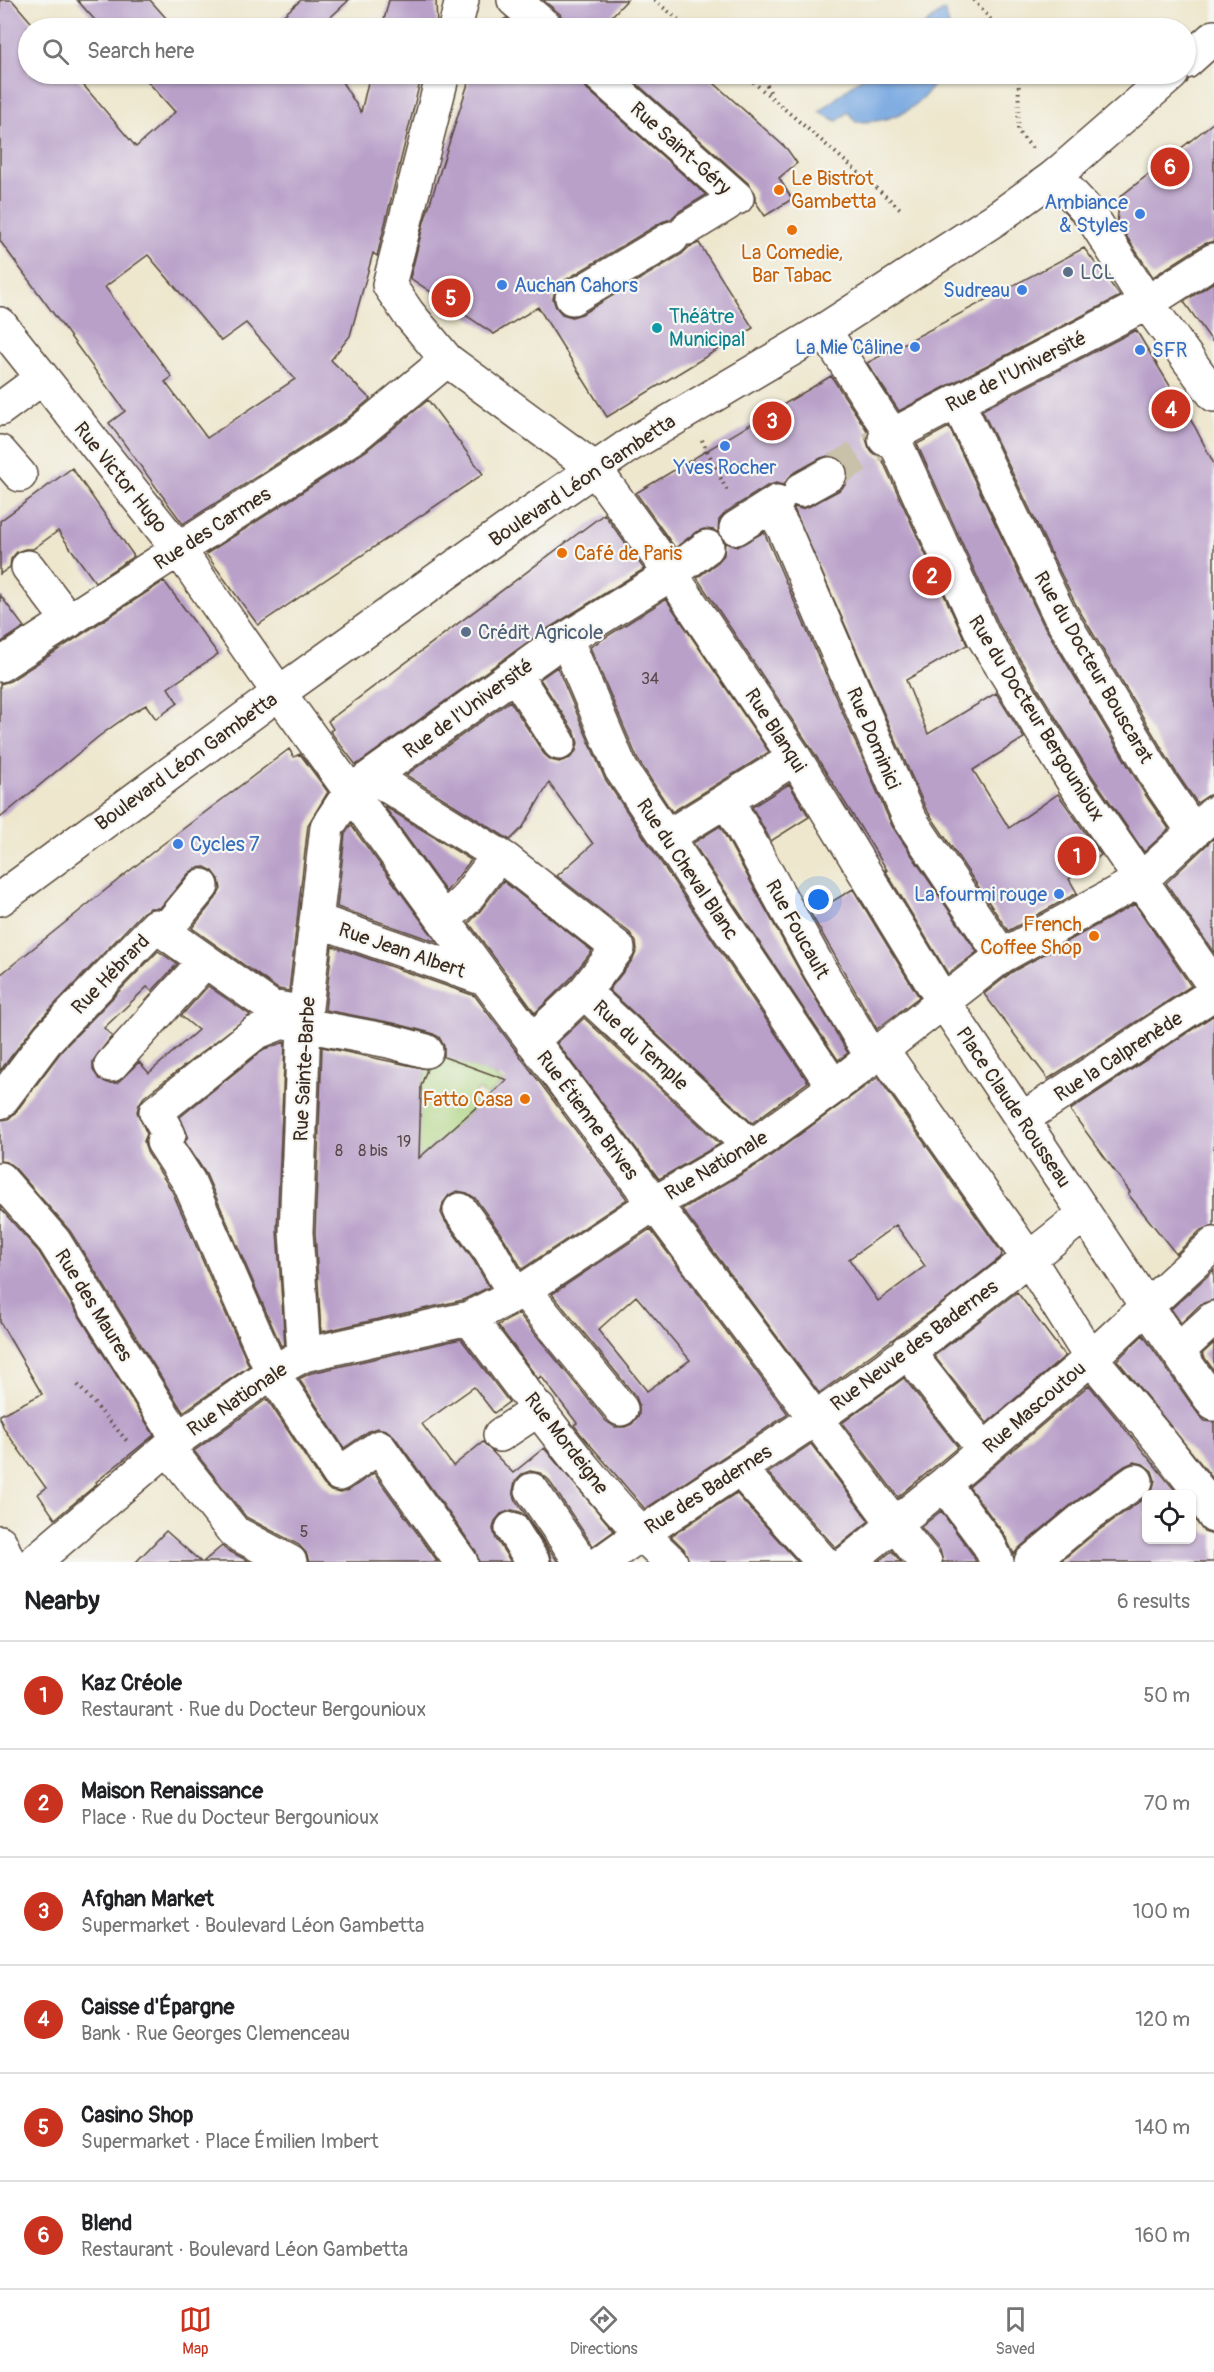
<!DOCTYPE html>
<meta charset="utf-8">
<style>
:root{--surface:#fff;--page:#f6f6f6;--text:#202124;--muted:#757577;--line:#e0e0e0;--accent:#c8321e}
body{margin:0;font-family:Pangolin,sans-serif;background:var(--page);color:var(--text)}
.controls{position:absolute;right:18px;bottom:18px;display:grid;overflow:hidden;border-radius:9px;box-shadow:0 2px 4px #0004}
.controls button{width:54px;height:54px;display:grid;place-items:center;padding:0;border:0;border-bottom:2px solid var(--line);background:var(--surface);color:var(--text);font:30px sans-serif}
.you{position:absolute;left:819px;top:900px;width:21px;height:21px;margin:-15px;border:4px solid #fff;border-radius:50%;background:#1a73e8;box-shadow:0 0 0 9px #1a73e833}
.badge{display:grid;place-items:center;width:39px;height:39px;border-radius:50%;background:var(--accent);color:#fff;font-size:20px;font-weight:700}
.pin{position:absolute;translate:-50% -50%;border:3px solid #fff;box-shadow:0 2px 6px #0006}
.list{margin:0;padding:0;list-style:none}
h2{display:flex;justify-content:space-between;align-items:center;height:78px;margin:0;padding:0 24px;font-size:26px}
h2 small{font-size:20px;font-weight:400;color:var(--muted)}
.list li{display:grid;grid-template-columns:39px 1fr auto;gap:18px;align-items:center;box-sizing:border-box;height:108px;padding:0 24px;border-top:2px solid var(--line)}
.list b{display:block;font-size:22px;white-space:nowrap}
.list p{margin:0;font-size:20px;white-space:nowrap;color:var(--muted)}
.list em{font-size:20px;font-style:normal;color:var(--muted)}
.icon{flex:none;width:33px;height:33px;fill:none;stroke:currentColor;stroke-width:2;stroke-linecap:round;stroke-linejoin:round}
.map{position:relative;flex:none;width:1214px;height:1562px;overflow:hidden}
.search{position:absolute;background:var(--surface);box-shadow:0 2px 4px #0004;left:18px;right:18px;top:18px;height:66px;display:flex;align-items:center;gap:15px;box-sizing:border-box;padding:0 21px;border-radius:33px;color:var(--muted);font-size:22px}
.sheet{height:726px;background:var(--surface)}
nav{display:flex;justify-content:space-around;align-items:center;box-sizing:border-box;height:84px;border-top:2px solid var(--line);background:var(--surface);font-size:16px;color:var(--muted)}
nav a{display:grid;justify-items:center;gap:3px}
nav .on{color:var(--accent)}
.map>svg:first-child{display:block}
</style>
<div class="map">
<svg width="1214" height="1562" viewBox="0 0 1214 1562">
<rect width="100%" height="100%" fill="#f6f6f2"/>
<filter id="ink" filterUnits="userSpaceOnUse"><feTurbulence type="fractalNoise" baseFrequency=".0167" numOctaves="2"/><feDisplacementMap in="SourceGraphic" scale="12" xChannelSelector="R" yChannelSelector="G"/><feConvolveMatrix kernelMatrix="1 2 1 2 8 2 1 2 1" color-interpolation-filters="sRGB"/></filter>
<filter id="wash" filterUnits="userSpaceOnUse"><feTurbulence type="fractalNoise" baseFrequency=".008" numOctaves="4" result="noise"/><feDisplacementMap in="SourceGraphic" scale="24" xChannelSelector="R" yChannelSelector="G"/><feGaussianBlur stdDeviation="1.35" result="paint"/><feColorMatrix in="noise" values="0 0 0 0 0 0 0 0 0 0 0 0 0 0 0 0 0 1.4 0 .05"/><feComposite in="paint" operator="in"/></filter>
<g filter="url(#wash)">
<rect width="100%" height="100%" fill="#eee7ce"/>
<path fill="#aad27d" stroke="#727e4e" stroke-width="1.5" d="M433 1052 492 1074 510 1087 505 1091 499 1085 487 1096 479 1089 471 1097 478 1105 452 1129 426 1164 399 1154 414 1111 421 1104V1086Z"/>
<path fill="#75a6e0" stroke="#58687f" stroke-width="1.5" d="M944 10 950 28H921Z
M866 74H940C922 107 896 123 856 122L848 112 837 121 819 112Z"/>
<g id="blocks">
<path fill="#b9a0c9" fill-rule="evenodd" d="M0 0H12L36 28H28V74H74L136 147 175 112 141 74H215L217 75 218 74H337L361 112 370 74H422L377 256 373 253 350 336 331 360 370 399 345 420 183 524 109 423 125 411 0 241ZM148 255 221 341 246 323 295 379 207 438 165 382 172 377 105 287Z
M77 0H150L175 28H102Z
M301 0H349L319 28H269Z
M389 0H436L437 28H382Z
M543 0H627L612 16 625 28H565L564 21 560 14Z
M507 18 519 28H489L493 25Z
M471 74H580V80L586 88 706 195 678 212 671 219 662 222 562 282 555 289 553 299 556 307 562 314 572 317 582 314 682 254 689 247 699 243 753 328 607 417 538 307 494 334 410 278 424 222Z
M626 74H704L787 149 797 163 779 178 792 199 765 216 755 201V193L749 184Z
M1214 122V241L1204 244 1153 277 1117 222 1120 197Z
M1084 248 1120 296 899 411 867 363Z
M1214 282V344L1184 302Z
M1136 330 1195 427 1214 464V795H1209L1197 803 1177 774 1076 605 982 410Z
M831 376 868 432 866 439 869 448 874 454 881 457 967 645 906 680 928 734 996 693 1024 738 973 770 1009 828 1058 794 1101 855 1069 879 1077 893 1008 931 926 809 794 509 795 507 801 509 810 506 840 490 846 484 849 475 846 464 840 458 831 455 821 458 792 474 784 485 776 483 767 486 726 512 719 520 718 533 714 530 704 529 696 532 675 548 636 493Z
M428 400 483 474 258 625 206 554 366 451Z
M949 427 1043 624 1145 794 1169 829 1144 852 1090 773 1000 627 917 444Z
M72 468 134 556 95 582 58 531 33 549H25L17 552 11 559 10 567 0 574V521Z
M604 514 644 569 539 634 356 765 330 731 333 729 328 721Z
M764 532 892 826 977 952 948 974 885 870H887L811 748 697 578 718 562 724 555 725 542 737 547Z
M164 581 218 654 168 688 178 703 156 719 146 705 130 714 98 737 0 818V684L10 681Z
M0 595 24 627 0 643Z
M666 599 769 752 672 812 638 760 590 647Z
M557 667 605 779 808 1082 752 1123 609 990 633 959 637 950 636 942 630 933 557 876 593 844 549 783 523 827 510 840 406 775 510 701 544 754 551 760 559 762 570 758 576 751 578 743 575 733 540 679Z
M289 749 294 757 300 754 328 792 308 825 289 991 278 989 192 928 216 898 221 889 219 879 213 871 205 867 196 868 188 874 160 908H150L142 913 36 1024 0 1071V975L159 847Z
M789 784 809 817 771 841 752 807Z
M384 806 471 860 446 892Z
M351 825 437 942 337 907 345 834Z
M720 826 804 979 848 1053 838 1060 693 843Z
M1214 838V953L1166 883Z
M503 881 592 951 570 979 535 1013 469 923 480 911Z
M853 889 919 997 877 1029 811 914Z
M1135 904 1191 986 1048 1079 984 994 1012 972Z
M332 946 475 996 627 1199 522 1269 505 1240 475 1198 467 1193 457 1191 449 1195 443 1203 441 1213 445 1221 474 1261 489 1287 463 1300 321 1332 315 1232 322 1047 427 1069 421 1086 419 1158 507 1080 444 1057V1046L439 1037 431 1033 393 1023 325 1010Z
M158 951 177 964 152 991 147 987 104 1028 112 1036 93 1061V1070L99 1079 108 1083H117L139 1062 149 1073 198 1030 181 1016 208 986 250 1015 144 1097 139 1104 137 1112 147 1134 144 1141 147 1152 172 1191 249 1366 183 1412 70 1231 14 1167 7 1162 0 1161V1120L8 1119 15 1113 63 1049Z
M1214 1015V1226L1201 1230 1176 1254 1128 1194 1130 1192 1070 1110Z
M584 1018 720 1144 659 1179 557 1043Z
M285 1042 277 1231 285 1344 281 1346 206 1174 185 1142 188 1136 180 1117 264 1049Z
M878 1077 1002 1253 1001 1257 949 1298 819 1393 682 1209 762 1162ZM896 1225 925 1266 878 1301 849 1259Z
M0 1208 39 1252 154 1435 96 1482 97 1484 55 1519 38 1494 46 1488 4 1429 0 1418V1415L42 1394 0 1322Z
M650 1229 788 1414 645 1509 580 1433 574 1425 577 1423 557 1397 541 1376 538 1379 498 1325 519 1314 606 1421 615 1427H625L632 1424 639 1415V1405L636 1397 552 1294ZM636 1296 690 1360 647 1391 598 1330Z
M1214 1270V1300L1201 1304 1181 1323 1171 1309Z
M1017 1292 1065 1356 987 1423 934 1356Z
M1143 1335 1199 1415 1205 1421 1214 1422V1480L1117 1360Z
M461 1339 509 1402 494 1413 474 1387 422 1424 453 1466 483 1442 513 1473 544 1448 614 1531 593 1546 548 1479 540 1473 530 1471 522 1474 515 1481 513 1492 516 1501 558 1562H552L549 1552 527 1518 520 1512 512 1510 501 1514 495 1521 493 1529 496 1539 511 1562H479L476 1551 394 1436 386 1430 377 1428 369 1431 344 1448 299 1379 311 1373Z
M1214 1343V1371L1202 1354Z
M904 1378 958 1447 898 1497 842 1423Z
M1089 1385 1178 1494H1148L1153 1488 1155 1480 1152 1471 1143 1464 1134 1462 1125 1466 1072 1504 1019 1548 1014 1554 1004 1534 969 1487Z
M267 1399 324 1485 331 1491 341 1493 349 1490 374 1473 438 1562H309L306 1553 299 1545 246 1517 194 1451Z
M811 1444 869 1521 836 1548 768 1473Z
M736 1493 798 1562H689L684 1549 671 1536Z
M1146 1497V1539H1191V1514L1204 1532 1214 1535V1562H1060L1095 1533Z
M941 1511 973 1555 976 1562H943L940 1550 921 1527Z
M166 1531 201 1562H136Z
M222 1546 225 1549 250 1562H203Z
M892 1551 901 1562H878Z"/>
</g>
</g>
<g filter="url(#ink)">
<use href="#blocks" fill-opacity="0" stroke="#564638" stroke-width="1.5"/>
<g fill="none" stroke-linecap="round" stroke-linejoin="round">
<path stroke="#cac1ab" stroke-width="33" stroke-dasharray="33 16" stroke-linecap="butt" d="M830 474 885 439"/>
<defs>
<path id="minor" d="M514 0 547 28
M455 28 462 0
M443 74 389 285 408 313 447 360 595 469 671 574 795 758 943 1001 1147 1307 1214 1404
M598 74 737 198
M1055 176 1090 214 1147 303 1214 395
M688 228 727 204
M572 298 672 238
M0 324 179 550 279 693 487 980 895 1525 925 1562
M824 330 892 435 983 636 1074 783 1214 986
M957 401 1059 614 1161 784 1193 831
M0 409 42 378
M885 439 1147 303 1214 260
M0 452 20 475
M801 490 830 474
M771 506 784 529 909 818 1002 956
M736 528 777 502
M28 567 69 621
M566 639 621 769 834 1087
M0 665 356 435 447 360
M515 674 559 743
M373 777 505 859 618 948 584 992
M727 800 820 970 872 1057
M667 837 795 758
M316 920 487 980
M444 920 465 900 498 856
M164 932 202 886
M306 1013 255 1033 156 1112 169 1135 163 1142 189 1182 272 1372 339 1474 379 1447 461 1562
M304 1025 389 1041 426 1051
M532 1041 584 992 751 1147
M882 1050 1029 1259 1091 1358 1161 1442 1203 1496 1214 1516
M111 1065 205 961
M0 1102 49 1037 156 926 271 1007 306 1013
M1022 1119 1214 993
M0 1179 54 1241 178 1439
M460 1210 490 1251 515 1295
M524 1290 621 1409
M469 1318C533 1401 594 1491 671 1562
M907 1351 984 1450
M1178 1351 1214 1318
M304 1355 296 1232 304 1025 327 827 351 791 550 649 671 574 707 547
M500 1435 539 1409
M168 1448 234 1532 290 1562
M740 1470 823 1562
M944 1484 989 1545 997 1562
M532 1490 581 1562
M512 1529 533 1562
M34 1562 178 1439 272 1372 304 1355 469 1318 524 1290 655 1203 751 1147 834 1087 1002 956 1142 879 1214 813
M602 1562C676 1507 756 1460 832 1407 919 1346 1002 1280 1085 1214
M848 1562 944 1484 1091 1358 1214 1244
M1031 1562 1084 1518 1136 1481"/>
<path id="major" d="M1186 62 1214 37
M0 899 279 693 516 523 625 448 824 330 997 218 1055 176 1172 74
M0 1542 9 1562"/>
</defs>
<use href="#minor" stroke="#564638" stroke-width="36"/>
<use href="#major" stroke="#564638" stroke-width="36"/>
<path stroke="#564638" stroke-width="4" stroke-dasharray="1.5 4.5" stroke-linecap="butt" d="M654 0 689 28
M974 0 998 28
M744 74 903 211
M762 74 771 94
M1019 74 1018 132 1035 151
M702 440 727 491
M78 1385 127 1441"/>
<use href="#minor" stroke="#fff" stroke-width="33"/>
<use href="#major" stroke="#fff" stroke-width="33"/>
</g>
</g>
<g fill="#e8710a" stroke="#f6f6f2" stroke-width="2">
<circle cx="779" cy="190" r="6"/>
<circle cx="792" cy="230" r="6"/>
<circle cx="562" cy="553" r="6"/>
<circle cx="1094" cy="936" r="6"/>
<circle cx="525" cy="1099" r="6"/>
</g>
<g fill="#3f7fe0" stroke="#f6f6f2" stroke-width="2">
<circle cx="1140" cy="214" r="6"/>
<circle cx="502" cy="285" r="6"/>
<circle cx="1022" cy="290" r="6"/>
<circle cx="915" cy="347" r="6"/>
<circle cx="1140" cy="350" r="6"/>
<circle cx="725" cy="446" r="6"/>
<circle cx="178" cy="844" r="6"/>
<circle cx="1059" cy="894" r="6"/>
</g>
<g fill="#5c6f8a" stroke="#f6f6f2" stroke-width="2">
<circle cx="1068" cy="272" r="6"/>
<circle cx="466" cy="632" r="6"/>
</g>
<circle fill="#0f9aa8" stroke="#f6f6f2" stroke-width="2" cx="657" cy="328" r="6"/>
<g text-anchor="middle" stroke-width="4.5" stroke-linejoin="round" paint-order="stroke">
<g font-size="16" fill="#5a4849">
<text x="650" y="684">34</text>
<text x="404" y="1147">19</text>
<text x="339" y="1156">8</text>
<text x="373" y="1156">8 bis</text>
<text x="304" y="1537">5</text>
</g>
<g font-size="20" fill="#3b2a1e" stroke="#f6f6f2">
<text transform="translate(681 148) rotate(42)" y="7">Rue Saint-Géry</text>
<text transform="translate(1016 371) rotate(-27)" y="7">Rue de l'Université</text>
<text transform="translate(121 477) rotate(51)" y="7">Rue Victor Hugo</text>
<text transform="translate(582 480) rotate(-34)" y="7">Boulevard Léon Gambetta</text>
<text transform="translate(212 528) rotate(-33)" y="7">Rue des Carmes</text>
<text transform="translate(1094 667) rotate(60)" y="7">Rue du Docteur Bouscarat</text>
<text transform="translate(468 708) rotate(-36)" y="7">Rue de l'Université</text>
<text transform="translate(1037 718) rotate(58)" y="7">Rue du Docteur Bergounioux</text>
<text transform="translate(776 730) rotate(57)" y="7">Rue Blanqui</text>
<text transform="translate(874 738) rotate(67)" y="7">Rue Dominici</text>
<text transform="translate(186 761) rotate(-36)" y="7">Boulevard Léon Gambetta</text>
<text transform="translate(688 869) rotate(56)" y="7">Rue du Cheval Blanc</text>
<text transform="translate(798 929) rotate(61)" y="7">Rue Foucault</text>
<text transform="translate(402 950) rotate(19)" y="7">Rue Jean Albert</text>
<text transform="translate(110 974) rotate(-46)" y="7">Rue Hébrard</text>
<text transform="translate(641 1045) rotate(43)" y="7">Rue du Temple</text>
<text transform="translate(1118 1056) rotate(-33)" y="7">Rue la Calprenède</text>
<text transform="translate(304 1069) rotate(-87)" y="7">Rue Sainte-Barbe</text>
<text transform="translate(1014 1107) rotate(56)" y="7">Place Claude Rousseau</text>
<text transform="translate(588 1115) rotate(53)" y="7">Rue Étienne Brives</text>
<text transform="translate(716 1165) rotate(-31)" y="7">Rue Nationale</text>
<text transform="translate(94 1305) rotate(58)" y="7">Rue des Maures</text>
<text transform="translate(914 1345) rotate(-37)" y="7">Rue Neuve des Badernes</text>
<text transform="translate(237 1399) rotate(-34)" y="7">Rue Nationale</text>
<text transform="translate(1034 1407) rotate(-41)" y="7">Rue Mascoutou</text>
<text transform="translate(567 1443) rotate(52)" y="7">Rue Mordeigne</text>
<text transform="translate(708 1489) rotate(-33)" y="7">Rue des Badernes</text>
</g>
<g font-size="20" fill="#c56008" stroke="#f6f6f2" text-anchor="start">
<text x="791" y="185">Le Bistrot<tspan x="791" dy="23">Gambetta</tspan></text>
<text x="792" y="259" text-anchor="middle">La Comedie,<tspan x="792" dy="23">Bar Tabac</tspan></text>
<text x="574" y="560">Café de Paris</text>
<text x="1082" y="931" text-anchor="end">French<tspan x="1082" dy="23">Coffee Shop</tspan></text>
<text x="513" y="1106" text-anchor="end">Fatto Casa</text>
</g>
<g font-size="20" fill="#366cbe" stroke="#f6f6f2" text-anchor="end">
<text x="1128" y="209">Ambiance<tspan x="1128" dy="23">&amp; Styles</tspan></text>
<text x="514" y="292" text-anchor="start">Auchan Cahors</text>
<text x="1010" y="297">Sudreau</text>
<text x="903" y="354">La Mie Câline</text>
<text x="1152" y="357" text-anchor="start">SFR</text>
<text x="725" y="474" text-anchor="middle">Yves Rocher</text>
<text x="190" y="851" text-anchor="start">Cycles 7</text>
<text x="1047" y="901">La fourmi rouge</text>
</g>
<g font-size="20" fill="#4e5e75" stroke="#f6f6f2" text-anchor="start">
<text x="1080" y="279">LCL</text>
<text x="478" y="639">Crédit Agricole</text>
</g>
<g font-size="20" fill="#0d838f" stroke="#f6f6f2" text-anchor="start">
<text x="669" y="323">Théâtre<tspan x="669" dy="23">Municipal</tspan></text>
</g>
</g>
</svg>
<div class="controls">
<button><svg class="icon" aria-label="locate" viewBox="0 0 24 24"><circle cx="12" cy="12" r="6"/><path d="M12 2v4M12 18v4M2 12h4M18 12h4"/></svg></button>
</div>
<div class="you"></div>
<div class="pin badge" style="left:1077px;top:856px">1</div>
<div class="pin badge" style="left:932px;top:576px">2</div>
<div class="pin badge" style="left:772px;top:421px">3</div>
<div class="pin badge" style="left:1171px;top:409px">4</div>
<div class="pin badge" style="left:451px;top:298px">5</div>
<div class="pin badge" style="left:1170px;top:167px">6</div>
<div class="search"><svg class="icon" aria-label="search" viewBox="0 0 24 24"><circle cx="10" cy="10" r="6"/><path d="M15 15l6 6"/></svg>Search here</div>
</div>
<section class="sheet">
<h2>Nearby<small>6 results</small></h2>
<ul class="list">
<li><span class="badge">1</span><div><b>Kaz Créole</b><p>Restaurant · Rue du Docteur Bergounioux</p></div><em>50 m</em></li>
<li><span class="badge">2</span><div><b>Maison Renaissance</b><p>Place · Rue du Docteur Bergounioux</p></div><em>70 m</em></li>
<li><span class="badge">3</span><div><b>Afghan Market</b><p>Supermarket · Boulevard Léon Gambetta</p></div><em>100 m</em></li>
<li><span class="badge">4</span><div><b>Caisse d'Épargne</b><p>Bank · Rue Georges Clemenceau</p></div><em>120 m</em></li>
<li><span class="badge">5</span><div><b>Casino Shop</b><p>Supermarket · Place Émilien Imbert</p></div><em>140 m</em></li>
<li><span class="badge">6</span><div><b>Blend</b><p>Restaurant · Boulevard Léon Gambetta</p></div><em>160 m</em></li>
</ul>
</section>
<nav>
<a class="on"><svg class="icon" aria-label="map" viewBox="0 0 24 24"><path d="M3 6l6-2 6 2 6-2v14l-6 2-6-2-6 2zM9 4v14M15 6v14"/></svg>Map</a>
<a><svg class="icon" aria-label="directions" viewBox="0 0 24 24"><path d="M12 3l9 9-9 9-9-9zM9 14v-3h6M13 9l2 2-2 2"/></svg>Directions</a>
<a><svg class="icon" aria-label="saved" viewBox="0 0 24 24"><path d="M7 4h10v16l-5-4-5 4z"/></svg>Saved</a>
</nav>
